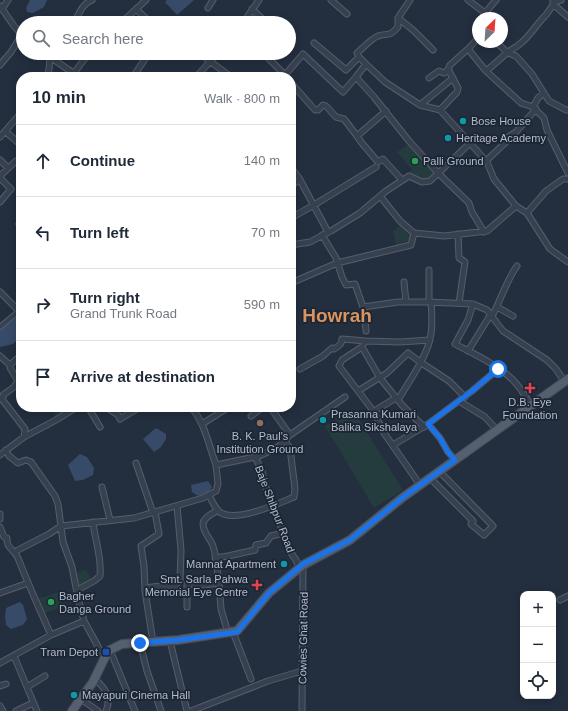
<!DOCTYPE html>
<meta charset="utf-8">
<style>
:root{--surface:#fff;--page:#f2f2f3;--text:#1f2937;--muted:#747a83;--line:#e0e1e3}
body{margin:0;font-family:Arial,sans-serif;background:var(--page);color:var(--text)}
.controls{position:absolute;right:12px;bottom:12px;display:grid;overflow:hidden;border-radius:8px;box-shadow:0 2px 10px #0003}
.controls button{width:36px;height:36px;display:grid;place-items:center;padding:0;border:0;border-bottom:1px solid var(--line);background:var(--surface);color:var(--text);font:20px sans-serif}
.compass{position:absolute;left:472px;top:12px;width:36px;height:36px;border-radius:50%;background:var(--surface);box-shadow:0 2px 10px #0003;rotate:25deg}
.stop{position:absolute;width:12px;height:12px;margin:-9px;border:3px solid #1a73e8;border-radius:50%;background:#fff}
.stop.end{background:#1a73e8;border-color:#fff;box-shadow:0 1px 4px #0008}
.list{margin:0;padding:0;list-style:none}
h2{display:flex;justify-content:space-between;align-items:center;height:52px;margin:0;padding:0 16px;font-size:17px}
h2 small{font-size:13px;font-weight:400;color:var(--muted)}
.list li{display:grid;grid-template-columns:26px 1fr auto;gap:12px;align-items:center;box-sizing:border-box;height:72px;padding:0 16px;border-top:1px solid var(--line)}
.list b{display:block;font-size:15px;white-space:nowrap}
.list p{margin:0;font-size:13px;white-space:nowrap;color:var(--muted)}
.list em{font-size:13px;font-style:normal;color:var(--muted)}
.icon{flex:none;width:22px;height:22px;fill:none;stroke:currentColor;stroke-width:2;stroke-linecap:round;stroke-linejoin:round}
.map{position:relative;flex:none;width:568px;height:711px;overflow:hidden}
.search{position:absolute;background:var(--surface);box-shadow:0 2px 10px #0003;left:16px;top:16px;width:280px;height:44px;display:flex;align-items:center;gap:10px;box-sizing:border-box;padding:0 14px;border-radius:22px;color:var(--muted);font-size:15px}
.panel{position:absolute;background:var(--surface);box-shadow:0 2px 10px #0003;left:16px;top:72px;width:280px;height:340px;border-radius:16px}
.map>svg:first-child{display:block}
</style>
<div class="map">
<svg width="568" height="711" viewBox="0 0 568 711">
<rect width="100%" height="100%" fill="#232e3f"/>
<path fill="#253c3f" d="M408 145 413 147 437 173C425 183 421 180 408 174L412 170 397 152Z
M402 224 413 234 411 240 396 245 393 231Z
M56 407H69L71 411 57 418 52 410Z
M354 411 403 490 374 508 325 426Z
M86 569 92 581 79 586 76 573Z
M59 592 64 606 43 614 37 599Z"/>
<path fill="#374b69" d="M30 0H47L44 7 33 13 27 12 26 8Z
M167 0H194L177 15 165 2Z
M17 315 21 320V337L13 344 0 347V329Z
M156 428 166 434V439L161 447 154 452 143 439Z
M80 454 87 457 94 468 93 475 83 480 75 481 68 465Z
M208 481 212 487 208 493 198 496 192 492 191 485Z
M20 602 23 605 27 619 23 625 11 629 6 625 5 616 6 608Z"/>
<g fill="none" stroke-linecap="round" stroke-linejoin="round">
<defs>
<path id="pedestrian" d="M0 327 19 311"/>
<path id="minor" d="M331 0 347 14
M468 0 485 13 488 18
M553 1V4L568 17
M0 6 14 26 23 36
M208 8 213 0
M2 9 8 0
M136 9 151 23
M252 9 267 23
M485 13 496 0
M398 18 413 30 433 50
M205 22 207 23
M74 23C79 14 82 4 92 0
M121 23 146 0
M243 23 259 0
M478 38 469 48 450 65 448 69 458 88 457 92 440 110 420 105 385 82 366 64 356 77 374 97 409 141 438 173 469 203 472 212 484 232
M496 42 508 53 516 56 532 74 549 101 566 110H568
M314 43 346 70 359 57
M468 49 486 71
M44 53 50 57 49 70 47 77
M53 53 50 57 79 77
M199 53 231 77
M263 53 286 76
M366 64 359 57 357 53C362 49 372 38 378 36 389 33 389 37 398 27V18L410 0
M0 65 11 52 22 34
M74 73 89 53
M285 75 303 54 343 92 356 77
M133 77 149 53
M196 77 218 53
M429 78 439 71 444 73 449 70
M291 83 315 110H318L323 105 326 106 336 117 344 119 357 136
M544 93 538 98 533 107 544 118 547 130 568 173
M420 105 453 78
M533 107 521 103 486 71C494 65 501 58 508 52 512 49 517 47 521 43 530 36 536 25 544 17 551 11 551 2 561 0
M440 110 470 143
M386 111 357 136 361 142 378 162 383 159 402 180
M5 131 21 145
M0 137 21 113
M0 160 8 168
M486 161 506 142 505 139 516 132 536 109
M291 171 293 170 299 178 328 232
M0 176 16 161 18 162 21 159
M0 178 11 189 0 202
M20 178 21 180
M291 185 300 180
M380 196 400 221 414 233 444 236 487 231 516 206
M527 213 550 249 568 262
M291 218 314 205 376 167
M19 224 21 226
M458 234 459 258 465 262 459 303
M322 235 336 258 342 277 346 285 355 284 363 307 398 302H428L473 304 487 310 503 331 547 360 556 369 564 381
M291 245 310 242 331 231 360 213 386 191 409 176 422 182 430 181 470 143 487 162 494 179 516 206 527 213 546 191 563 179H568
M429 270V302
M404 282 406 302
M291 283 337 263 411 245 414 233
M0 292 21 313
M473 304 468 320 455 344C474 354 498 365 513 380 521 388 526 397 531 406
M364 307 366 331
M497 307 513 316
M492 316C501 300 506 281 517 266
M364 343 366 341 400 342 430 340
M468 351 491 314
M0 356 10 365
M300 369 323 356 332 348 334 349C339 346 342 344 342 339L366 341
M358 391 387 373 408 353 420 362 449 381 465 397
M1 398 25 429 24 437
M3 400V395L14 387 18 381 10 368V365L21 355
M398 400C408 383 426 358 430 339 433 327 432 314 431 302
M459 401 485 417 497 430
M88 407 100 427
M106 407 118 415 120 419 140 407
M191 407C205 423 209 446 216 465L255 457 262 471 265 485 291 553 296 560 299 568
M270 407 290 435
M373 412 394 399
M251 416 263 407
M202 424 229 407
M428 424 440 438 448 452 455 460
M393 445 428 424 472 391 498 369
M6 450 9 456 18 463 26 460 31 462 55 496 58 504 63 542 72 567 78 598 84 621 101 652 106 655
M0 455 24 437 56 420 77 407
M255 458 278 447 290 435 345 397
M136 463 153 513
M430 478 473 521 471 524 484 535 493 526 439 471
M420 485 382 430 377 418 371 408 339 366 342 360 362 347 380 378 402 405 424 427
M102 487 110 520
M209 495C212 501 215 509 221 513 238 522 277 504 294 497L295 489 290 448 285 441
M0 514V519
M0 527 4 537 7 538C6 548 14 549 18 558 28 584 40 610 51 635
M16 552 18 550 49 534 61 526 134 518 203 498 216 491 218 484 216 465
M215 558 228 556 255 550 256 545 266 543 271 536 284 533
M219 583 221 609 228 633
M145 588 160 586H176L178 582 180 581 181 550 177 506
M77 590 94 581 100 576C102 557 95 541 93 522
M0 593 28 583
M560 600 568 596
M187 607V584L204 585 219 583C217 571 217 558 213 546 211 539 203 533 203 524 203 518 213 513 218 510
M233 632 251 679
M170 641 187 711
M153 642 145 591 144 566 141 546 159 534 155 512
M140 643 147 671 161 711
M110 650 135 711
M14 656 37 711
M0 663 51 635 84 621
M95 679C105 688 112 697 106 711
M0 686 6 684
M27 687 45 676
M81 699 98 711
M0 706 3 711
M16 711 33 703
M191 711 268 681 302 671
M302 711 303 565"/>
<path id="primary" d="M72 711 93 682 106 655 110 650 122 644 178 640 237 631 269 593 303 565 350 540 402 498 568 379"/>
</defs>
<use href="#pedestrian" stroke="#555e6c" stroke-width="6"/>
<use href="#minor" stroke="#555e6c" stroke-width="7"/>
<use href="#primary" stroke="#404957" stroke-width="10"/>
<use href="#pedestrian" stroke="#37404e" stroke-width="4"/>
<use href="#minor" stroke="#37404e" stroke-width="5"/>
<use href="#primary" stroke="#555f6e" stroke-width="8"/>
</g>
<g fill="none" stroke-linecap="round" stroke-linejoin="round">
<path stroke="#1a73e8" stroke-width="5" d="M140 643 178 640 237 632 269 593 303 564 350 540 402 498 455 460 448 452 440 438 428 424 472 391 498 369"/>
</g>
<g fill="#0f9aa8" stroke="#1c2533" stroke-width="1.5">
<circle cx="463" cy="121" r="4"/>
<circle cx="448" cy="138" r="4"/>
<circle cx="323" cy="420" r="4"/>
<circle cx="284" cy="564" r="4"/>
<circle cx="74" cy="695" r="4"/>
</g>
<g fill="#2e9e5b" stroke="#1c2533" stroke-width="1.5">
<circle cx="415" cy="161" r="4"/>
<circle cx="51" cy="602" r="4"/>
</g>
<g fill="#e0444e" stroke="#1c2533" stroke-width="1.5">
<path d="M528 382h4v4h4v4h-4v4h-4v-4h-4v-4h4z"/>
<path d="M255 579h4v4h4v4h-4v4h-4v-4h-4v-4h4z"/>
</g>
<circle fill="#8d6e63" stroke="#1c2533" stroke-width="1.5" cx="260" cy="423" r="4"/>
<rect fill="#1a4fb4" stroke="#1c2533" stroke-width="1.5" x="102" y="648" width="8" height="8" rx="2"/>
<g text-anchor="middle" stroke-width="3.5" stroke-linejoin="round" paint-order="stroke">
<g font-size="11" fill="#b3bbca" stroke="#1c2533" text-anchor="start">
<text x="471" y="125">Bose House</text>
<text x="456" y="142">Heritage Academy</text>
<text x="423" y="165">Palli Ground</text>
<text x="530" y="406" text-anchor="middle">D.B. Eye<tspan x="530" dy="13">Foundation</tspan></text>
<text x="331" y="418">Prasanna Kumari<tspan x="331" dy="13">Balika Sikshalaya</tspan></text>
<text x="260" y="440" text-anchor="middle">B. K. Paul's<tspan x="260" dy="13">Institution Ground</tspan></text>
<text x="276" y="568" text-anchor="end">Mannat Apartment</text>
<text x="248" y="583" text-anchor="end">Smt. Sarla Pahwa<tspan x="248" dy="13">Memorial Eye Centre</tspan></text>
<text x="59" y="600">Bagher<tspan x="59" dy="13">Danga Ground</tspan></text>
<text x="98" y="656" text-anchor="end">Tram Depot</text>
<text x="82" y="699">Mayapuri Cinema Hall</text>
</g>
<g font-size="11" fill="#b3bbca" stroke="#1c2533">
<text transform="translate(275 509) rotate(69)" y="4">Baje Shibpur Road</text>
<text transform="translate(303 638) rotate(-89)" y="4">Cowies Ghat Road</text>
</g>
<g font-size="19" font-weight="bold" fill="#d9945e" stroke="#1c2533">
<text x="337" y="322">Howrah</text>
</g>
</g>
</svg>
<div class="controls">
<button>+</button>
<button>−</button>
<button><svg class="icon" aria-label="locate" viewBox="0 0 24 24"><circle cx="12" cy="12" r="6"/><path d="M12 2v4M12 18v4M2 12h4M18 12h4"/></svg></button>
</div>
<svg class="compass" viewBox="-18 -18 36 36"><path d="M0-13l5 13h-10z" fill="#e53935"/><path d="M0 13l5-13h-10z" fill="#747a83"/></svg>
<div class="stop" style="left:498px;top:369px"></div>
<div class="stop end" style="left:140px;top:643px"></div>
<div class="search"><svg class="icon" aria-label="search" viewBox="0 0 24 24"><circle cx="10" cy="10" r="6"/><path d="M15 15l6 6"/></svg>Search here</div>
<section class="panel">
<h2>10 min<small>Walk · 800 m</small></h2>
<ul class="list">
<li><svg class="icon" aria-label="ahead" viewBox="0 0 24 24"><path d="M12 20V5M6 11l6-6 6 6"/></svg><div><b>Continue</b></div><em>140 m</em></li>
<li><svg class="icon" aria-label="left" viewBox="0 0 24 24"><path d="M17 20v-9H6M10 6l-5 5 5 5"/></svg><div><b>Turn left</b></div><em>70 m</em></li>
<li><svg class="icon" aria-label="right" viewBox="0 0 24 24"><path d="M7 20v-9h11M14 6l5 5-5 5"/></svg><div><b>Turn right</b><p>Grand Trunk Road</p></div><em>590 m</em></li>
<li><svg class="icon" aria-label="arrive" viewBox="0 0 24 24"><path d="M6 21V4h12l-3 4 3 4H6"/></svg><div><b>Arrive at destination</b></div></li>
</ul>
</section>
</div>
